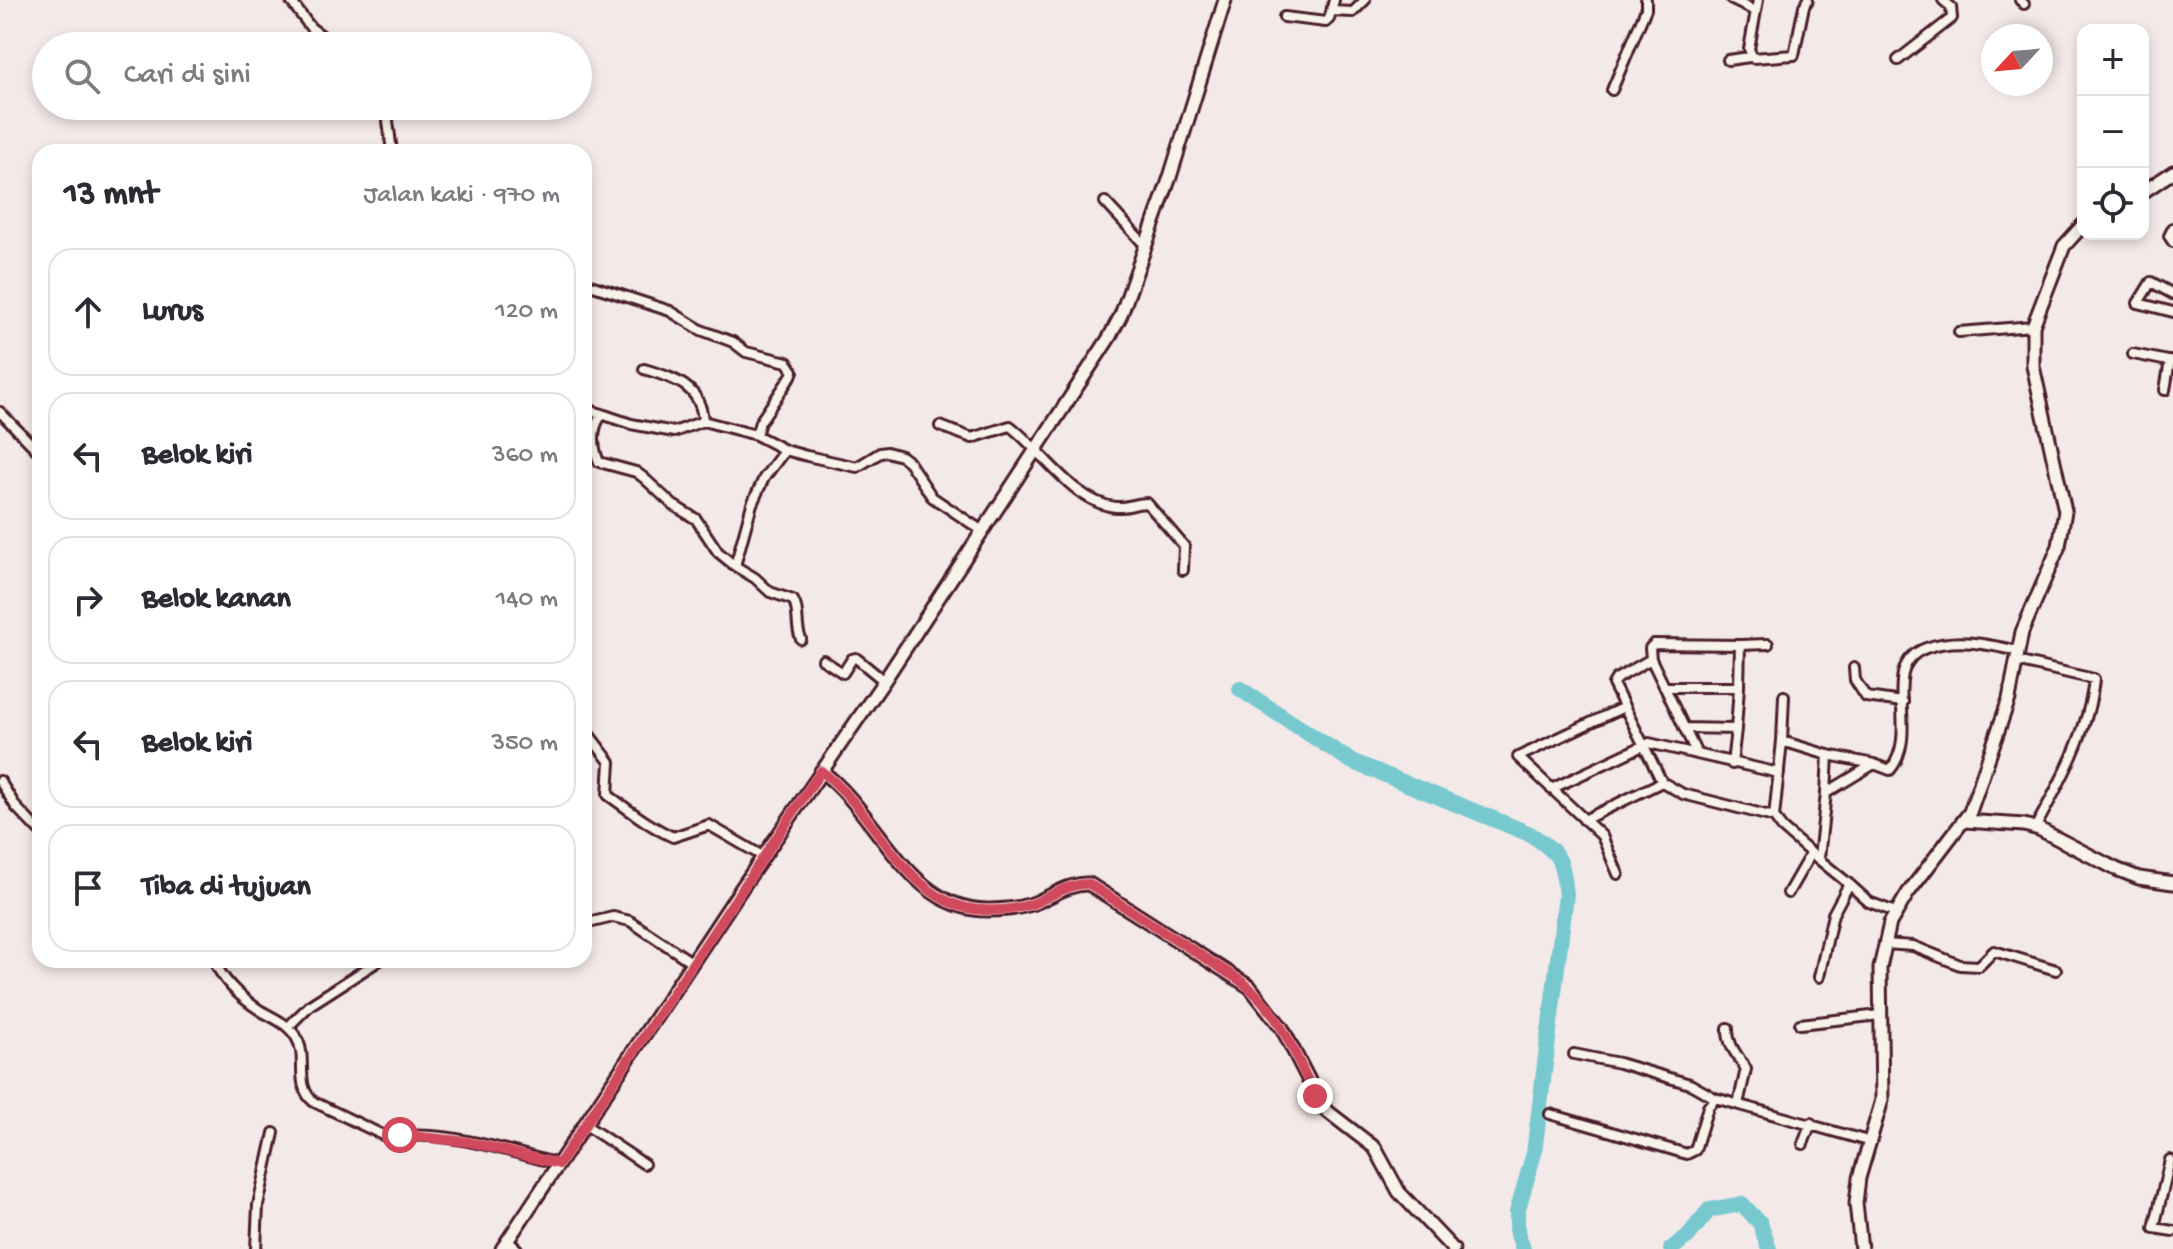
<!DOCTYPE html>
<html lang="id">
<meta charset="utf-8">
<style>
:root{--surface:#fff;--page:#f2f2f3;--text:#2b2b33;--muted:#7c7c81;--line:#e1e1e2}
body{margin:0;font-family:"Gochi Hand",sans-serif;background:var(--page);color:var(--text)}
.controls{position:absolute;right:24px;top:24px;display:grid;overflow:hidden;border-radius:16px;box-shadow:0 4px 12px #0003}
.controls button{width:72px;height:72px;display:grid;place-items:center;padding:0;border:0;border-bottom:2px solid var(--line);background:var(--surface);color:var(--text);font:40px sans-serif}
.compass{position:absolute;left:1981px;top:24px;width:72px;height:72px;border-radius:50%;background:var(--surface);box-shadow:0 4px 12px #0003;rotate:244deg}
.stop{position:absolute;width:24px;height:24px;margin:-18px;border:6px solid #d1495b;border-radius:50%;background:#fff}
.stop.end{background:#d1495b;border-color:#fff;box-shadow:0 2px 8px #0008}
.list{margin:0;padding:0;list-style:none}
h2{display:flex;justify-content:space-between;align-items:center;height:104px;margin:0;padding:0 32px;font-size:34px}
h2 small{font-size:26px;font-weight:400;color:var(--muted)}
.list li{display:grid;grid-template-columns:52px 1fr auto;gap:24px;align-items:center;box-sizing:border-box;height:128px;margin:0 16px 16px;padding:0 16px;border:2px solid var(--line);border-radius:24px}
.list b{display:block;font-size:30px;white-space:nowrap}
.list em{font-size:26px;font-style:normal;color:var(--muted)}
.icon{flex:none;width:44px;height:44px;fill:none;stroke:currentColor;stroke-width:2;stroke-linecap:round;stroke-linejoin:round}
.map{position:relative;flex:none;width:2173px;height:1249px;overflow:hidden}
.search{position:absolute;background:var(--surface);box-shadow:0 4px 12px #0003;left:32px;top:32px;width:560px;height:88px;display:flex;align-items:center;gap:20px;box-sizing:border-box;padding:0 28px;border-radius:44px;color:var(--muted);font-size:30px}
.panel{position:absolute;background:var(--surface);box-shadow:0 4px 12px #0003;left:32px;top:144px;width:560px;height:824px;border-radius:24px}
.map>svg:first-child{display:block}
</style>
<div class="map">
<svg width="2173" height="1249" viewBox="0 0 2173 1249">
<rect width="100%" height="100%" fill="#f4e9e9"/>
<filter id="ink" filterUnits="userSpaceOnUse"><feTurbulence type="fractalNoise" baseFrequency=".0125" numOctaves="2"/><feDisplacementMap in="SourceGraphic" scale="16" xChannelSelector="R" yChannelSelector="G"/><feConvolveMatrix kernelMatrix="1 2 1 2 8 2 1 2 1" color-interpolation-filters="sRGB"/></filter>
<g filter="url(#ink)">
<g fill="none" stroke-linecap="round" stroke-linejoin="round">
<path stroke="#78c9cf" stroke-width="16" d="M1240 689 1351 761 1530 834C1561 854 1562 859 1566 895L1534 1153 1517 1212V1231L1523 1249
M1671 1249 1688 1236 1709 1210 1742 1204 1760 1223 1769 1249"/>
<defs>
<path id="street" d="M290 0 311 28 336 46
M1732 0 1755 11
M1758 0 1749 49 1753 58 1794 55 1804 6 1808 0
M2020 0 2024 4
M1331 11 1353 12 1365 0
M1284 17 1326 22 1329 19 1334 0
M1728 60 1750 57
M1898 60 1952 18 1951 7 1943 0
M1612 90 1646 9V0
M390 106 388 121 392 152
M1105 202 1145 245
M2173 228 2169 236 2173 242
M584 283 670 311 701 330 733 342 746 352 787 362 793 371 791 376 760 422 756 435
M2173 294 2151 282 2138 303 2173 312
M1959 332 2033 326
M2133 354 2173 362
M644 369C673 378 701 385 703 421
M2165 390 2170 361
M584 408 631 424 674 432 703 421 756 435 785 450 807 456 857 467 880 453 887 452 901 456 909 462 932 497 981 530
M0 412 40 453
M601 416C591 429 593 448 599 462L636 472 644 478 673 505 696 519 718 552 735 566 752 504 764 478 785 450
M940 426 972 438 1010 426C1041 449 1075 504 1116 507 1127 508 1136 503 1147 503L1184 546 1183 570
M735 566 755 578 770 592 793 600C800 610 795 626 801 639
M1740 645 1768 644
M1651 659 1650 648 1654 644 1740 645 1739 687
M823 660 843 673 852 659 856 658 884 681
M2016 661 2094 679C2089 731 2060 783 2035 828
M1854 668 1855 680 1866 697 1903 702
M1665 687H1739L1736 729
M584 728 610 762 608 795C629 810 649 826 673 837L709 825 764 857
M1684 728 1736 729 1732 764
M1782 741 1784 696
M1828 755 1874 764
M0 781 16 807 40 832
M1662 782 1613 684 1616 679 1651 659 1696 752
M1551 789 1649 743 1779 773
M1584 820 1662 782 1683 794 1774 817
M1811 853 1782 828 1774 817 1782 741 1828 755 1826 793
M1819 858 1826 793 1874 764 1890 770C1922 732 1877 666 1926 648 1957 637 1987 644 2018 651
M1618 874 1602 836 1518 757 1624 707
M1788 893 1811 853 1849 884
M584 924 613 917 630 921 693 963
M1885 944 1913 946 1960 965 1979 966 1994 951 2056 970
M214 960C223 982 241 998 261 1011 274 1018 288 1024 296 1037 309 1058 293 1085 314 1102L389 1138C444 1128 506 1151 559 1164
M1819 977 1833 914 1849 884 1869 902 1895 912
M1800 1024 1880 1015
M288 1027 310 1005 380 960
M1728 1028C1727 1045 1738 1056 1746 1069L1738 1104
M1574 1054 1619 1063 1690 1084 1715 1098
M1550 1114 1687 1154 1695 1150 1708 1107 1715 1098 1871 1142
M584 1124 644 1164
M1803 1144 1811 1123
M2170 1160 2154 1228 2173 1231
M507 1240 517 1249
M256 1249 258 1205 274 1133"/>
<path id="secondary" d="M2143 192 2173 172
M821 771C879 813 908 912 990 910 1003 910 1019 908 1032 904 1051 897 1069 883 1089 884L1250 987 1282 1028 1323 1108 1375 1148 1399 1192 1453 1249
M1965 821 2024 825 2039 829 2116 869 2139 878 2173 883
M502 1249 741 889 884 681 1109 338 1121 315 1170 177 1225 0
M1861 1249 1856 1203 1859 1178 1882 1100 1880 968 1890 923 1908 893 1970 812 2009 699 2022 632 2059 546 2065 511 2033 366V326L2064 246 2083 225"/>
</defs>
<use href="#street" stroke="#4a1f2b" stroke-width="14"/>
<use href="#secondary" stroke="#4a1f2b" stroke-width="17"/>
<use href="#street" stroke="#f7f3e8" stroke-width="8"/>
<use href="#secondary" stroke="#f7f3e8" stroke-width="11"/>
</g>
</g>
<g fill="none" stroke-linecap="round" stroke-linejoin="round" filter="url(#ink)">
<path stroke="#d1495b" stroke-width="10" d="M400 1135 469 1142 559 1164 821 771C877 811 907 908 983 910 999 911 1017 909 1032 904 1050 897 1069 883 1089 884L1238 979C1278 1006 1295 1054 1315 1096"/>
</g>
</svg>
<div class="controls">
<button>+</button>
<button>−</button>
<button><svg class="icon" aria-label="locate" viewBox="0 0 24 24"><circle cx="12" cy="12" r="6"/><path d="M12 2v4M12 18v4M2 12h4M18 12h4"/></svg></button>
</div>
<svg class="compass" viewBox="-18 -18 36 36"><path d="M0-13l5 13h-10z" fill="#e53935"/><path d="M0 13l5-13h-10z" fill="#7c7c81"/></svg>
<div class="stop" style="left:400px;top:1135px"></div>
<div class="stop end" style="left:1315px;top:1096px"></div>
<div class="search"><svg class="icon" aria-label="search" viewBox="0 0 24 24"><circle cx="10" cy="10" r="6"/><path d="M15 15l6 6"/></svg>Cari di sini</div>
<section class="panel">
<h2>13 mnt<small>Jalan kaki · 970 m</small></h2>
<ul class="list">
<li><svg class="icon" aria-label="ahead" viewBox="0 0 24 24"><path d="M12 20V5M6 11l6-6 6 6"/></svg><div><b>Lurus</b></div><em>120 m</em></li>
<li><svg class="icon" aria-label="left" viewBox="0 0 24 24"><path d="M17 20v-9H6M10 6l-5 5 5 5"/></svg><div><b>Belok kiri</b></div><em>360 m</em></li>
<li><svg class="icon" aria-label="right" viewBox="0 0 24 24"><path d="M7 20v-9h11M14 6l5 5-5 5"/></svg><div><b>Belok kanan</b></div><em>140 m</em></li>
<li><svg class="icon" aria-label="left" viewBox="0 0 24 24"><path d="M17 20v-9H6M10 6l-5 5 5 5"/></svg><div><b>Belok kiri</b></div><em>350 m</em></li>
<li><svg class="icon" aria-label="arrive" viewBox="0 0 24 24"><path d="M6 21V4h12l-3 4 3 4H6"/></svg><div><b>Tiba di tujuan</b></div></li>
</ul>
</section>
</div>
